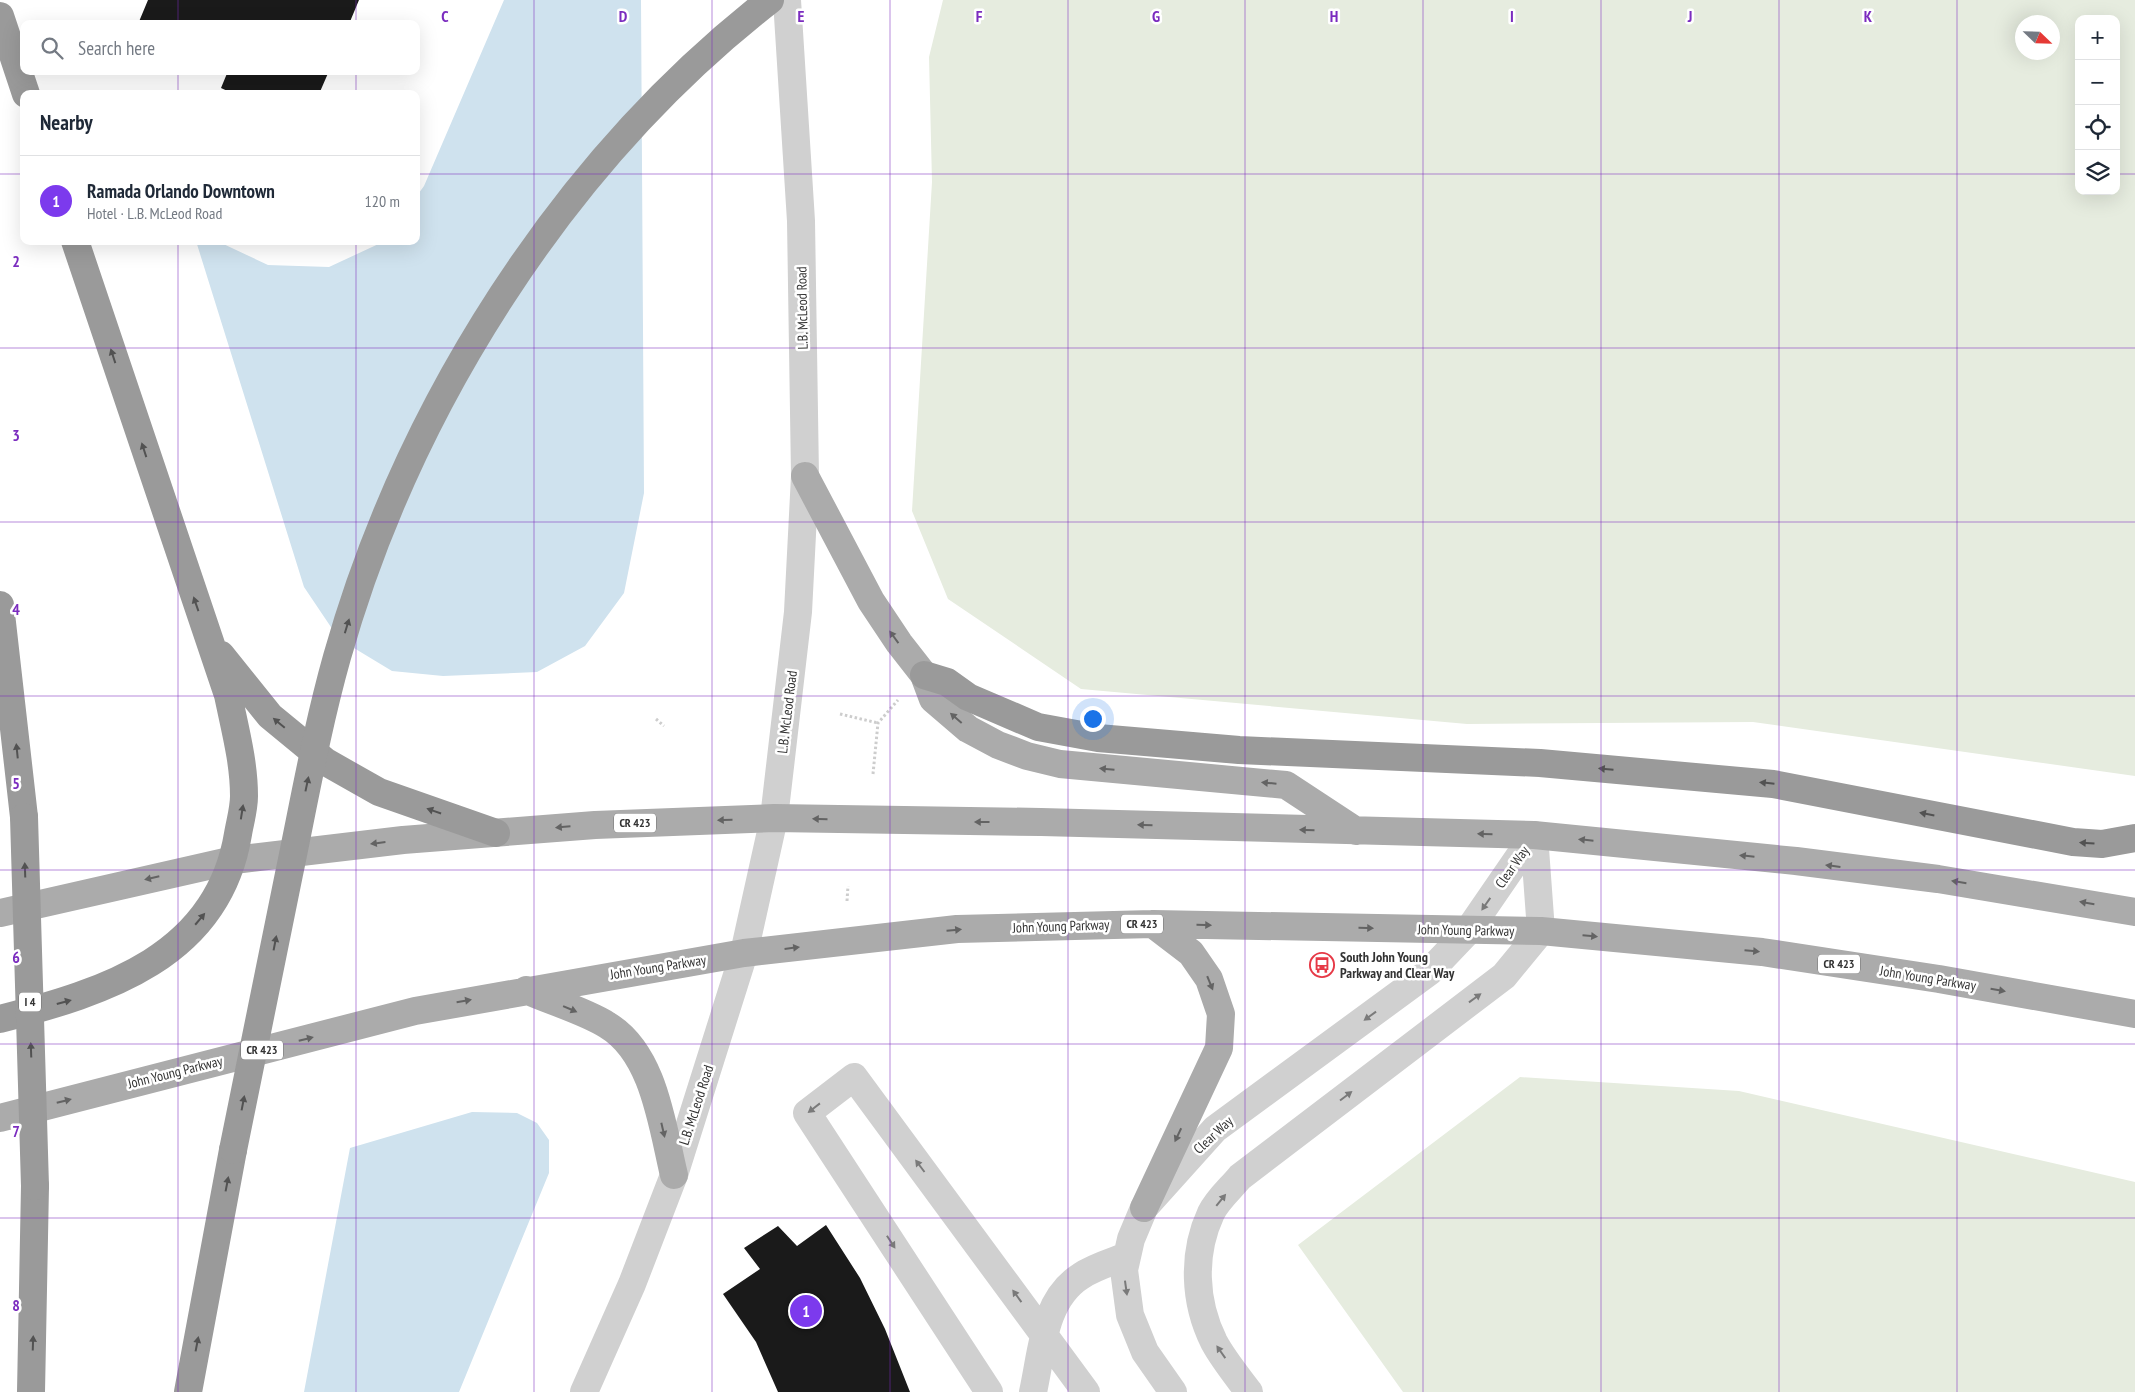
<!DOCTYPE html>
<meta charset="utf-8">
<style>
:root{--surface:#fff;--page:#f6f6f7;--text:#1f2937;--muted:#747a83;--line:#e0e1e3;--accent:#7c3aed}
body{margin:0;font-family:"PT Sans Narrow",sans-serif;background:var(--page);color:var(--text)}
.controls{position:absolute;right:15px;top:15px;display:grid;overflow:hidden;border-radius:10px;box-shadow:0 5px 20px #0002}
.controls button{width:45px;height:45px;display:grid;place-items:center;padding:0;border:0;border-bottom:1px solid var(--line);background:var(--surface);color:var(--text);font:25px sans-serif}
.compass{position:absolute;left:2015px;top:15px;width:45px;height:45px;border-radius:50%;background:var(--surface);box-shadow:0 5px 20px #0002;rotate:113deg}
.you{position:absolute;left:1092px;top:718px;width:18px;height:18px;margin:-12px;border:4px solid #fff;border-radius:50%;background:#1a73e8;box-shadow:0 0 0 8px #1a73e833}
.badge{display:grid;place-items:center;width:32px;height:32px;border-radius:50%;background:var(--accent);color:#fff;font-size:16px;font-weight:700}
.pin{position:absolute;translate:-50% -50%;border:2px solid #fff;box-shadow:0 1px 5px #0006}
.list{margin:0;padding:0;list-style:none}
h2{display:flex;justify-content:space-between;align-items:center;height:65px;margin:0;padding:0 20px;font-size:21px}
h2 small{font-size:16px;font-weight:400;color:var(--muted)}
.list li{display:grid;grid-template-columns:32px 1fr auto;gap:15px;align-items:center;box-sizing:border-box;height:90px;padding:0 20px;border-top:1px solid var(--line)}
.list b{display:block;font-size:19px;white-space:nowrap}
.list p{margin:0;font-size:16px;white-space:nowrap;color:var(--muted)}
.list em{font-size:16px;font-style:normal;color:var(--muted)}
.icon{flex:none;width:28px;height:28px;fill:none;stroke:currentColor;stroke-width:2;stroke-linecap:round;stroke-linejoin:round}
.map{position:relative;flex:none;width:2135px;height:1392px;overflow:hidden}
.search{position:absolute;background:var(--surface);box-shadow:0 5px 20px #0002;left:20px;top:20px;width:400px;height:55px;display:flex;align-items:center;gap:12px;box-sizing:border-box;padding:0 18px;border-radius:10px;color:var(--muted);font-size:19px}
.panel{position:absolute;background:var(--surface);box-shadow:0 5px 20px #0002;left:20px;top:90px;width:400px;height:155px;border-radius:10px}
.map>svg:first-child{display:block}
</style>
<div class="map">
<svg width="2135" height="1392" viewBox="0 0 2135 1392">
<rect width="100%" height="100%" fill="#fff"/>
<path fill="#e6ecdf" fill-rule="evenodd" d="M943 0H2135V776L1753 722 1467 724 1081 689 948 599 912 511 932 182 929 57ZM2079 19H2116V191H2079ZM2022 22H2052V52H2022Z
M1520 1077 1739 1091 2135 1182V1392H1403L1298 1245Z"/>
<path fill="#cfe2ee" d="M504 0H641L644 493 624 593 585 646 537 672 443 676 392 671 339 639 304 587 196 241H217L268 265 329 267 385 241H416V197L424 186Z
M472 1112 517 1113 537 1123 549 1140V1173L459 1392H304L350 1148Z"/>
<path fill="#1a1a1a" d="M148 0H359L349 24H138Z
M228 71H329L319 94H234L221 88Z
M826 1225 860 1278 885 1329 910 1392H778L756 1342 723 1294 760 1269 744 1248 778 1226 797 1246Z"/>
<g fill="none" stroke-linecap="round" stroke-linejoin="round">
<path stroke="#cdcdcd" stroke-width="3" stroke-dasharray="2.5 2.5" stroke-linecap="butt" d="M840 714 878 723
M656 719 664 726
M873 774 878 723 898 700
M847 901 848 886"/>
<path stroke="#d0d0d0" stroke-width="28" d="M584 1392 632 1284 674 1175 744 953 774 818 798 612 805 476 801 221 787 0
M989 1392 807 1113 854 1077 1086 1392
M1033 1392C1042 1352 1043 1300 1081 1276 1094 1267 1112 1262 1127 1256
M1173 1392 1145 1352 1130 1315 1124 1270 1131 1239 1144 1208 1215 1129 1429 972 1468 931 1534 835
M1249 1392C1237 1376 1223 1359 1214 1342 1194 1302 1192 1254 1211 1213 1217 1200 1231 1188 1240 1177L1504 976 1541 931 1534 835"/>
<path stroke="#ababab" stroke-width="28" d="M805 476 871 601 899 643 924 675 933 699 968 729 998 745 1027 756 1060 764 1286 785 1356 831
M0 913 234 860 403 840 595 825 774 818 1041 822 1534 835 1796 861 1938 879 2135 912
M526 990C550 1001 585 1011 607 1025 654 1053 662 1125 674 1175
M0 1118 415 1011 744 953 957 929 1153 924 1541 931 1762 952 1939 979 2135 1014
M1144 1208 1219 1048 1221 1014 1209 979 1191 953 1153 924"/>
<path stroke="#9a9a9a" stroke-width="28" d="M0 16 26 94
M0 605 24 817
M221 655 270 716 326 762 379 792 496 833
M924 675 947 682 968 697 1038 727 1098 738 1239 750 1540 763 1773 784 2073 842 2102 844 2135 838
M0 1019C105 992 218 957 238 834 240 822 244 809 244 796 244 762 235 729 228 695L75 241
M31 1392 35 1186
M188 1392 233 1150"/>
<path stroke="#9a9a9a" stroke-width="28" d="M24 817 35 1186
M233 1150C252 1058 270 966 289 874 304 802 317 728 337 657 408 406 563 161 770 0"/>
</g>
<defs><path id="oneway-solid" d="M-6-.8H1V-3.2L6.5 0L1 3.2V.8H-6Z" transform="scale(1.25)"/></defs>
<g fill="#525252">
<use href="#oneway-solid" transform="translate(113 356) rotate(-108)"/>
<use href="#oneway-solid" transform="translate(144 450) rotate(-108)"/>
<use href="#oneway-solid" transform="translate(196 604) rotate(-109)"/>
<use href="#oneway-solid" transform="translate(347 626) rotate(-73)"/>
<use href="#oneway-solid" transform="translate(279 723) rotate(-140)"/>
<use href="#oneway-solid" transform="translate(17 751) rotate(-96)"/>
<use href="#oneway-solid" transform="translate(1606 769) rotate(-175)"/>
<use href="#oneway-solid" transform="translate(1767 783) rotate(-174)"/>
<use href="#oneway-solid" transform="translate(307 784) rotate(-78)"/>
<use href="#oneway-solid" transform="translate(434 811) rotate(-161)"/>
<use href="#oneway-solid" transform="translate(242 812) rotate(-81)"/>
<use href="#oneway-solid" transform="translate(1927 814) rotate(-169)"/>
<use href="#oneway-solid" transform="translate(2087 843) rotate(-176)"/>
<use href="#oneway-solid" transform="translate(25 870) rotate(-92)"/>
<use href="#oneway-solid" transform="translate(200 919) rotate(-50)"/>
<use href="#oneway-solid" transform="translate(275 943) rotate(-79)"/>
<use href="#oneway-solid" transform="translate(64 1002) rotate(-15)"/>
<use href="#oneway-solid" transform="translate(31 1050) rotate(-92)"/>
<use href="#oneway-solid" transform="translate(243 1103) rotate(-79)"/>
<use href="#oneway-solid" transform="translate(227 1184) rotate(-79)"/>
<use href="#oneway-solid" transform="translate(33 1343) rotate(-88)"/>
<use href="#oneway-solid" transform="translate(197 1344) rotate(-79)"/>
</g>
<g fill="#636363">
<use href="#oneway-solid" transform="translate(894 637) rotate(-126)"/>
<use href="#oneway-solid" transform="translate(956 718) rotate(-139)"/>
<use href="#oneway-solid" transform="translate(1107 769) rotate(-175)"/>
<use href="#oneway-solid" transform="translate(1269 783) rotate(-175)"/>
<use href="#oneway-solid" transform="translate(820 819) rotate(-178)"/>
<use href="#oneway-solid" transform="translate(725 820) rotate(178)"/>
<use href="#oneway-solid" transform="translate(982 822) rotate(-180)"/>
<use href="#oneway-solid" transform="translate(1145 825) rotate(-178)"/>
<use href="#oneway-solid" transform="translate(563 827) rotate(175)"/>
<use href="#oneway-solid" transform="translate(1307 830) rotate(-178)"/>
<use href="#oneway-solid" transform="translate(1485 834) rotate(-179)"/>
<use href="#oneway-solid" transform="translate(1586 840) rotate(-174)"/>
<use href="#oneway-solid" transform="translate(378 843) rotate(173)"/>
<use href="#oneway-solid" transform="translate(1747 856) rotate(-174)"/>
<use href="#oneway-solid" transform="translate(1833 866) rotate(-173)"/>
<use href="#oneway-solid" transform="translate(152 878) rotate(167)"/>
<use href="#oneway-solid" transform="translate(1959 882) rotate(-171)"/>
<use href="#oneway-solid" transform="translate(2087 903) rotate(-170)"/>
<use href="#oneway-solid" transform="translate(1204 925) rotate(1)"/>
<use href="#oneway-solid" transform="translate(1366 928) rotate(1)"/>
<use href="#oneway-solid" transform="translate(954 930) rotate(-5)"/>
<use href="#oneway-solid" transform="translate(1590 936) rotate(5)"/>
<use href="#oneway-solid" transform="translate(792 948) rotate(-7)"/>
<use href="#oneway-solid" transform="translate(1752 951) rotate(5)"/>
<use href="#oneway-solid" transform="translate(1210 983) rotate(68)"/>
<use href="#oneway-solid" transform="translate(1998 990) rotate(10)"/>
<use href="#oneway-solid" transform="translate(464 1001) rotate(-10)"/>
<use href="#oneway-solid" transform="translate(570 1009) rotate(23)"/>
<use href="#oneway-solid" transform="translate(306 1039) rotate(-14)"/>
<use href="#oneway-solid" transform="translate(64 1101) rotate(-14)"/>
<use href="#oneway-solid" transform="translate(663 1130) rotate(77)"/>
<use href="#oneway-solid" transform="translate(1178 1135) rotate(115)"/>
</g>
<g fill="#7a7a7a">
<use href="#oneway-solid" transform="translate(1486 904) rotate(125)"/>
<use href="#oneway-solid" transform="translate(1475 998) rotate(-36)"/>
<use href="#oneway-solid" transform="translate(1370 1016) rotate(144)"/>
<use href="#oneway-solid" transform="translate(1346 1096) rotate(-37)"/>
<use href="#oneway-solid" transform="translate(814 1108) rotate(142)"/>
<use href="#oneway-solid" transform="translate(920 1166) rotate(-127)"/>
<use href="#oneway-solid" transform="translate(1221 1200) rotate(-51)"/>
<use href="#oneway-solid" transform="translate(891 1242) rotate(57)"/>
<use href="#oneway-solid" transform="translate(1126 1288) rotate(82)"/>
<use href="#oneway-solid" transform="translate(1017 1296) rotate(-126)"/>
<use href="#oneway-solid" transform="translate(1221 1352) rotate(-125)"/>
</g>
<path fill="none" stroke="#7b2cbf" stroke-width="1" stroke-opacity="0.55" d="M178 0V24M356 0V24M534 0V1392M712 0V1392M890 0V1392M1068 0V1392M1245 0V1392M1423 0V1392M1601 0V1392M1779 0V1392M1957 0V1392M178 71V94M356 71V94M0 174H24M416 174H2079M2116 174H2135M178 241V1392M356 241V1392M0 348H2135M0 522H2135M0 696H2135M0 870H2135M0 1044H2135M0 1218H2135"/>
<defs>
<symbol id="bus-ring" viewBox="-11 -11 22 22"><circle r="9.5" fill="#fff" stroke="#e63946" stroke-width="1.5"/><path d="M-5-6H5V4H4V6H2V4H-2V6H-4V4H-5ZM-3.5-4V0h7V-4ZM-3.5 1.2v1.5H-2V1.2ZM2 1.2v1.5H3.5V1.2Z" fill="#e63946"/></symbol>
</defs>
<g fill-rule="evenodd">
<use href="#bus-ring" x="1308" y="951" width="28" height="28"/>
</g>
<g text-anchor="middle" stroke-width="5" stroke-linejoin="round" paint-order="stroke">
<g fill="#fff" stroke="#707070" stroke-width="1">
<rect x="614" y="813.5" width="42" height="19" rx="4"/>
<rect x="1121" y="914.5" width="42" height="19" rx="4"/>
<rect x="1818" y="954.5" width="42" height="19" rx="4"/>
<rect x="19" y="992.5" width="22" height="19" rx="4"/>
<rect x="241" y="1040.5" width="42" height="19" rx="4"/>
</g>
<g font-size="12" font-weight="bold" fill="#333">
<text x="635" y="827">CR 423</text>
<text x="1142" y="928">CR 423</text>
<text x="1839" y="968">CR 423</text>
<text x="30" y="1006">I 4</text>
<text x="262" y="1054">CR 423</text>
</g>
<g font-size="14" fill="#333" stroke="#fff">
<text transform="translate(802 308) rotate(-91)" y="5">L.B. McLeod Road</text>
<text transform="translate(787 712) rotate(-83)" y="5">L.B. McLeod Road</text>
<text transform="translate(1512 867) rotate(-55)" y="5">Clear Way</text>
<text transform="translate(1061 926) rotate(-2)" y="5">John Young Parkway</text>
<text transform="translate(1466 930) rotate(1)" y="5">John Young Parkway</text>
<text transform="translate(658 967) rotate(-9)" y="5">John Young Parkway</text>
<text transform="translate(1928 978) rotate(9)" y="5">John Young Parkway</text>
<text transform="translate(175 1072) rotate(-14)" y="5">John Young Parkway</text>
<text transform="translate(696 1105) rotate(-72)" y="5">L.B. McLeod Road</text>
<text transform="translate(1213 1135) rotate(-43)" y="5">Clear Way</text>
</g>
<g font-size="14" font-weight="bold" fill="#333" stroke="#fff" text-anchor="start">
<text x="1340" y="962">South John Young<tspan x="1340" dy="16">Parkway and Clear Way</tspan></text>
</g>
</g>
<g font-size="16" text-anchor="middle" font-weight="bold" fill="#7b2cbf" stroke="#fff" stroke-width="5" stroke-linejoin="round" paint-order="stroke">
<text x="445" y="22">C</text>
<text x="623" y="22">D</text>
<text x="801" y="22">E</text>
<text x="979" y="22">F</text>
<text x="1156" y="22">G</text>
<text x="1334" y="22">H</text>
<text x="1512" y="22">I</text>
<text x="1690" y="22">J</text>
<text x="1868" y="22">K</text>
<text x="16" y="267">2</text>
<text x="16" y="441">3</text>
<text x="16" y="615">4</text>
<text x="16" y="789">5</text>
<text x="16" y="963">6</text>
<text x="16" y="1137">7</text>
<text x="16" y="1311">8</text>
</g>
</svg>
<div class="controls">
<button>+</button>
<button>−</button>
<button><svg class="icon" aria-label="locate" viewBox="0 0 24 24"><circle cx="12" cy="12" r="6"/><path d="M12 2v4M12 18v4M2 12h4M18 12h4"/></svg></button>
<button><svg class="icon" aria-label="layers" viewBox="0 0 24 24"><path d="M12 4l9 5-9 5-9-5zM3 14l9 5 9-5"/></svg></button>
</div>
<svg class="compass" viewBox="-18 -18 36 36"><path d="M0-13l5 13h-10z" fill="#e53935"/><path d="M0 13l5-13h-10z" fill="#747a83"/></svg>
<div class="you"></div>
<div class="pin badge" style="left:806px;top:1311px">1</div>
<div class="search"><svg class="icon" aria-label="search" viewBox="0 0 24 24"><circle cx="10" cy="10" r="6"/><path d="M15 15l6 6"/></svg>Search here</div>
<section class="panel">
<h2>Nearby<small></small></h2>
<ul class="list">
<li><span class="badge">1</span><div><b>Ramada Orlando Downtown</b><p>Hotel · L.B. McLeod Road</p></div><em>120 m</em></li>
</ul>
</section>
</div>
